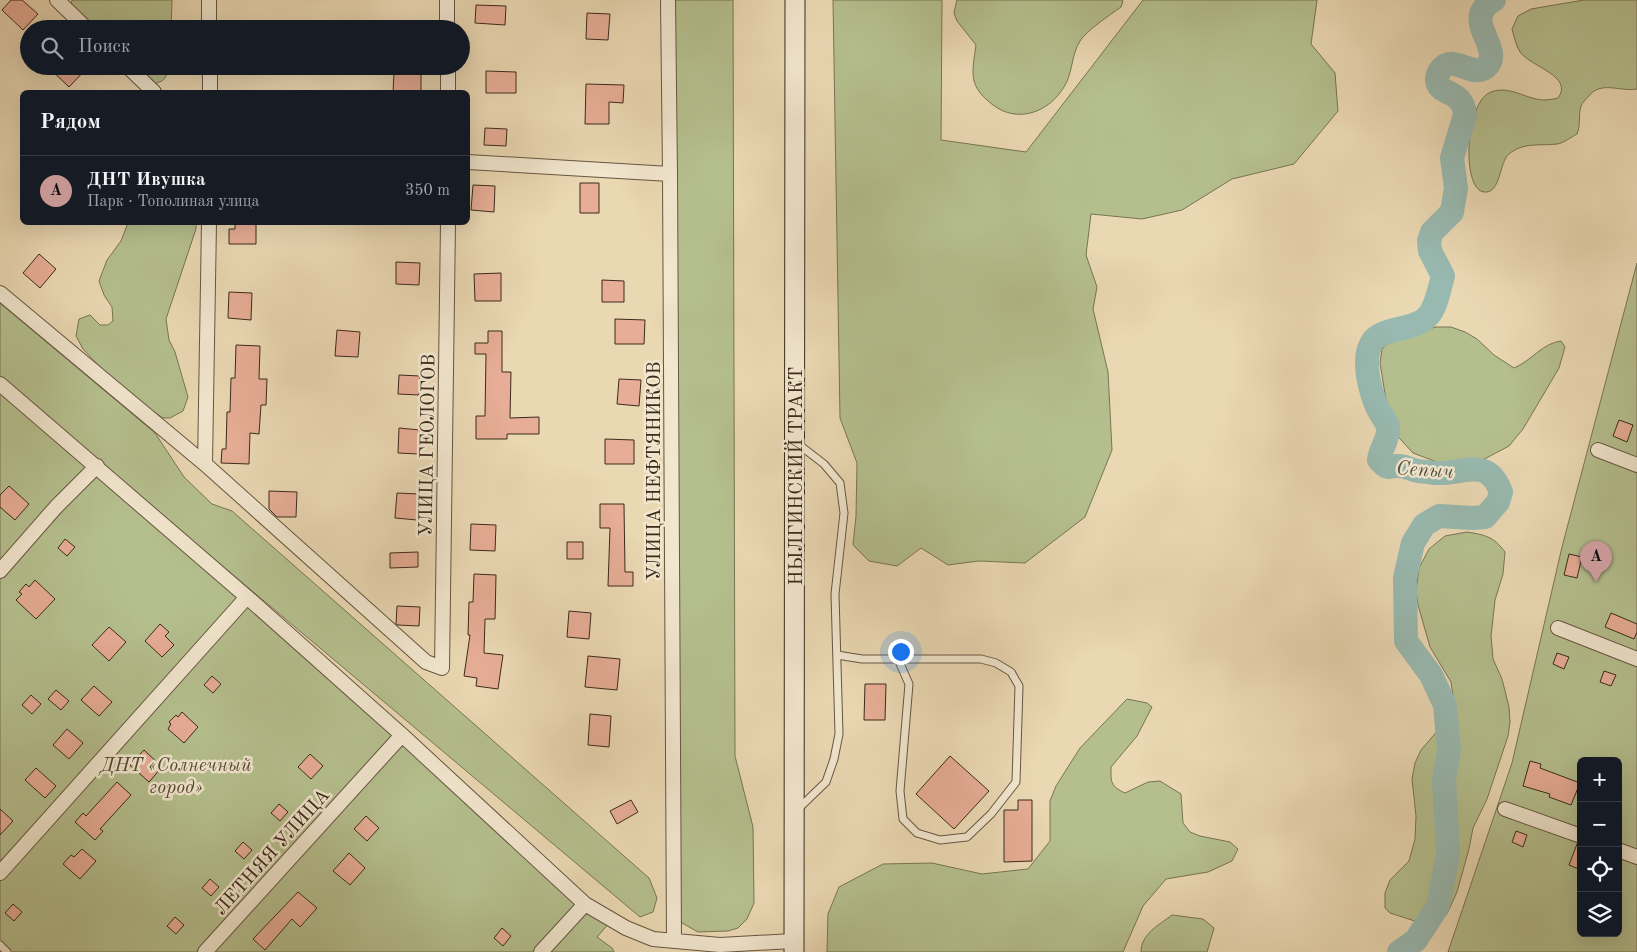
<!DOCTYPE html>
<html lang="ru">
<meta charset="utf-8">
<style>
:root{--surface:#171b24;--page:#242831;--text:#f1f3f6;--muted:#9ea1a6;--line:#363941;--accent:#c59692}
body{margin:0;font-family:"Old Standard TT",serif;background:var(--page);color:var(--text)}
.controls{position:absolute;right:15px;bottom:15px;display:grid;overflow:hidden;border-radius:8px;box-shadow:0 5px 20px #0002}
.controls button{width:45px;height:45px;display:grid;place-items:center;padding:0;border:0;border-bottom:1px solid var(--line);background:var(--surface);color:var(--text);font:25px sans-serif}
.you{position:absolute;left:900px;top:651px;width:18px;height:18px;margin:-12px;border:4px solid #fff;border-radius:50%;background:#1a73e8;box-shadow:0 0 0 8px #1a73e833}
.badge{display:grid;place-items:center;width:32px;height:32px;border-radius:50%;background:var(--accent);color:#111;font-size:16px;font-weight:700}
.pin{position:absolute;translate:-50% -41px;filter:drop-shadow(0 1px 2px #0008)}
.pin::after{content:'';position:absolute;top:26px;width:18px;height:15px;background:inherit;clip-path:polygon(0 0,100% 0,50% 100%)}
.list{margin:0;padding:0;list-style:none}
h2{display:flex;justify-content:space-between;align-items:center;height:65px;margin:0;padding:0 20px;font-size:21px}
h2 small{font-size:16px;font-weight:400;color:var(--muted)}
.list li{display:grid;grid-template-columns:32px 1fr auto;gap:15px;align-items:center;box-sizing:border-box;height:70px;padding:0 20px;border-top:1px solid var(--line)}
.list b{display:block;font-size:19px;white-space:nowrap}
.list p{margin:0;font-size:16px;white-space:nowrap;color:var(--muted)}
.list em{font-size:16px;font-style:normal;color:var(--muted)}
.icon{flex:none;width:28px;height:28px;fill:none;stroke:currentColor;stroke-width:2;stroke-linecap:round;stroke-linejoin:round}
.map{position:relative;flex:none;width:1637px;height:952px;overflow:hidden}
.search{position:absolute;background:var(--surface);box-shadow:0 5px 20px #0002;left:20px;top:20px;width:450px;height:55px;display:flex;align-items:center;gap:12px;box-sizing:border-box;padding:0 18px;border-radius:28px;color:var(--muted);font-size:19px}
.panel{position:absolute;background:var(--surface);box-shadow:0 5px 20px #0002;left:20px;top:90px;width:450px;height:135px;border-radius:8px}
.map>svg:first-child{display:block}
</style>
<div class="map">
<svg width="1637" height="952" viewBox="0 0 1637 952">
<rect width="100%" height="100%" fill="#ead8b3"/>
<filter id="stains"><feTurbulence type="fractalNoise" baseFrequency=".004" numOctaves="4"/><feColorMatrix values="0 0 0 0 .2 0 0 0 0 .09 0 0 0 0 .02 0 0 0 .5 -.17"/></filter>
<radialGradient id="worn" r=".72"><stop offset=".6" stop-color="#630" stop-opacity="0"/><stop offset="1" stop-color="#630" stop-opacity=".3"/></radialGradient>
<path fill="#b5bf8e" stroke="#787454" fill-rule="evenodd" d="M72 0H172L171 29H82L70 9Z
M673 0H733L735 756 753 827 754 903 747 919 738 928 728 931 698 932 682 923 676 909Z
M833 0H942L941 140 1026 152 1143 0H1317L1311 44 1335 73 1338 111 1294 164 1232 179 1182 210 1142 219 1091 214 1086 255 1097 287 1093 309 1108 372 1112 450 1085 517 1025 563 979 561 948 565 921 548 897 566 869 561 853 545 856 516 857 463 840 418Z
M957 0H1122L1123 1 1121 7C1110 15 1087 30 1080 41 1071 55 1073 73 1064 87 1049 112 1018 124 993 105 968 86 972 74 976 45L957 21 954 13Z
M1584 0H1637V89C1620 92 1600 80 1588 97 1586 99 1582 103 1581 106 1578 115 1581 125 1577 134 1571 137 1564 143 1557 144 1540 146 1523 142 1509 154 1499 162 1501 194 1484 192 1461 190 1465 101 1491 92 1510 85 1525 99 1543 100 1548 100 1554 99 1558 98 1574 76 1531 67 1520 52 1516 46 1514 36 1512 29L1518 16 1531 9Z
M120 66H170C165 82 163 82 147 85Z
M128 223H196V229L166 319 169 340 175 352 188 397 183 411 170 418H163L121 389 83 349 76 336 79 319 90 315 100 325H108L113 321 112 307 104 295 99 281 107 260 121 241Z
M1637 263V952H1448L1512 763 1562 547ZM1581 761H1618V933H1581Z
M0 303 155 433 184 477 212 504 232 511 649 878 657 898 653 912 640 917 0 379Z
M1436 327H1451L1465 332 1477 339 1494 355 1514 368C1531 361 1543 343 1561 341L1565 347 1559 368 1523 429 1509 446 1475 464 1459 465 1442 464 1413 453 1393 431 1385 394 1380 363 1382 349 1392 338Z
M0 388 610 922 597 937 612 948 614 952H0Z
M1467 532C1486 535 1494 537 1505 552L1503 574 1495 600 1491 636 1493 659 1502 679 1509 707 1510 722 1508 736 1487 799 1473 828 1469 849 1457 892 1447 914 1436 922 1424 924 1390 913 1385 908V893L1390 880 1409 861 1415 839 1416 816 1412 779 1415 763 1421 750 1446 721 1454 702 1451 682 1430 647 1418 605 1416 591 1419 568 1429 549 1445 536Z
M1127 699 1147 703 1152 707 1137 736 1111 767C1111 782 1110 786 1125 793L1148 782 1160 781 1181 794 1183 823 1190 832 1200 836 1230 842 1238 849 1232 861 1208 872 1166 879 1143 906 1123 952H827L828 914 839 887 883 864 932 863 982 874 1028 869 1050 841V801L1056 786 1080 748Z
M1172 915 1203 919 1214 928 1207 952H1141C1141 934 1159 925 1172 915Z"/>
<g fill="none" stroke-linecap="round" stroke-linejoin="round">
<path stroke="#98b9b0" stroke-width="24" d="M1399 952 1416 940 1438 906 1448 854 1444 780 1449 750 1445 705 1431 675 1406 641 1405 578 1413 543 1424 525 1439 516 1472 518 1485 517 1498 502 1501 492C1487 455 1464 475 1434 473 1428 472 1421 472 1414 470 1410 469 1404 466 1399 466 1388 465 1390 472 1379 460 1380 449 1389 440 1388 428 1387 421 1380 414 1377 407 1370 390 1362 361 1371 344 1379 326 1415 332 1428 316 1437 306 1439 289 1443 276L1430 251 1429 241 1432 232 1452 212 1456 188 1452 158 1465 115C1463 87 1436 97 1437 78 1438 73 1439 71 1442 68 1456 54 1474 81 1488 65 1501 49 1469 25 1485 7 1487 4 1491 2 1494 0"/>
</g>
<path fill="#e7ad96" stroke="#3b2a1b" d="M11 0H22L38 14 23 30 2 10Z
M476 5 506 6 505 25 475 23Z
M587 13 610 14 608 40 586 39Z
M47 66H89L69 87Z
M486 71 516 72V93H486Z
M394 73H421V92H393Z
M586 84 624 85 623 103 609 102V124H585Z
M485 128 507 129 506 146 484 145Z
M580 183H599V213H580Z
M473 185 495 186 494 212 471 210Z
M235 222H256V244H229V229H235Z
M39 254 56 269 40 288 23 273Z
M396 262 420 263 419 285 396 284Z
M501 273V301H475L474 274Z
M602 280 624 281V302H602Z
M229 292 252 293 251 320 228 318Z
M615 319 645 320 644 344H615Z
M337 330 360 332 358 357 335 356Z
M488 331H502V372H511L510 418 539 417V434H507V439H476V416H485L486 354H475V343H488Z
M236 345 260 346 259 379H267L266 405H261L259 434 250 433 249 464 221 463 222 449H226L227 412H230L231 378H235Z
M399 375 420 376 419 395 398 394Z
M619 379 641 380 639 406 617 404Z
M1619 420 1633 425 1627 442 1613 436Z
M399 428 420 430 418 454 398 453Z
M605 439 634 440V464H605Z
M9 486 29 504 15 520 0 507V495Z
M269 491 297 492 296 517H277L269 509Z
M397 493 419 494 417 520 395 518Z
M600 504H624L625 572H633V586H608L610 528H600Z
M471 524 496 525 495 551 470 550Z
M65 539 75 547 67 556 58 548Z
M567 542H583V559H567Z
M418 552V567L390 568V553Z
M1569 554 1582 557 1577 578 1564 575Z
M474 574 496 575 495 619H485L484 653 503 655 498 689 476 686 477 678 464 676 470 635H468L469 602H473Z
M35 580 55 599 36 619 16 600 22 594 19 592 26 584 29 587Z
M397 606 420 607 419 626 398 625 396 624Z
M569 611 591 613 589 639 567 637Z
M1611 613 1637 624V632L1634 639 1605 627Z
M160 624 169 632 165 636 174 645 162 657 145 641Z
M109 627 126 642 109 661 92 645Z
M1557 653 1569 657 1564 669 1553 664Z
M588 656 620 659 617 690 585 687Z
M1604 671 1616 675 1611 686 1600 682Z
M212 676 221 684 213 693 204 685Z
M865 684H886L885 720H864Z
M94 686 112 702 99 716 81 700Z
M56 690 69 701 61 710 48 699Z
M31 695 41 704 32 714 22 705Z
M182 712 198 727 184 743 168 729 171 724 169 722 176 715 178 717Z
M590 714 611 716 609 747 588 745Z
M67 729 83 743 69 759 53 745Z
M144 750 162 767 149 782 130 765Z
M310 754 323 766 311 779 298 767Z
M950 756 989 791 954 829 916 794Z
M1530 761 1541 764 1540 768 1580 783 1571 805 1549 797 1550 794 1523 786Z
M36 768 56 786 45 798 25 780Z
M117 782 131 795 100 829 103 831 95 840 75 822 83 813 86 816Z
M631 800 638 812 617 824 610 811Z
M1018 800H1032V861L1004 862V810H1018Z
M279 804 288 812 280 821 271 813Z
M0 809 13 821 0 835Z
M366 816 379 828 367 841 354 829Z
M1516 831 1527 835 1523 847 1512 842Z
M243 842 252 850 244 859 235 851Z
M1577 844 1581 845V870L1569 865Z
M82 849 96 861 80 879 63 864 71 855 74 857Z
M349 853 365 868 350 885 333 871Z
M210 879 219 887 211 896 202 888Z
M298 892 317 908 300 927 292 919 265 950 253 939Z
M13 904 22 912 14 921 5 913Z
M175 917 184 925 176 934 167 926Z
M502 928 511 936 503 946 494 938Z"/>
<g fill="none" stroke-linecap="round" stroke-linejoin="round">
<defs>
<path id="lane" d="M837 655 862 659H981L996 663 1011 672 1019 686 1016 782 991 814 967 837 940 840 917 833 903 819 900 791 909 684 898 659
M797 810 826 782 834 759 839 734 835 594 844 513 840 483 824 464 798 444
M0 945 7 952"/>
<path id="street" d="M57 0 87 29
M209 0V29
M447 0V29
M668 0 670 174 674 941
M127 66 154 92
M210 66V92
M448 66V92
M468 162 670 174
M0 293 205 464 426 662 442 668 448 222
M0 384 247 597 402 735 585 904 626 928 653 939 720 945 793 941
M1598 450 1637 465
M205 464 209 222
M0 571 56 507 97 466
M1558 628 1637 659
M1505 809 1581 836
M1618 850 1637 857
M0 873 247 597
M205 952 402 735
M541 952 585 904"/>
<path id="secondary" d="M794 952 795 0"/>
</defs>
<use href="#lane" stroke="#675641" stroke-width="9"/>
<use href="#street" stroke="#675641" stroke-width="16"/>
<use href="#secondary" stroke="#3b2a1b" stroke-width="21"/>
<use href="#lane" stroke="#f1e6ce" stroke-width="7"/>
<use href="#street" stroke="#f1e6ce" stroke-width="14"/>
<use href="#secondary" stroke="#f1e6ce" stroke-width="19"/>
</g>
<g text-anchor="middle" stroke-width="5" stroke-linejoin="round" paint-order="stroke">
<g font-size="19" fill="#3b2a1b" stroke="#f1e6ce">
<text transform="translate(426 445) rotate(-89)" y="7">УЛИЦА ГЕОЛОГОВ</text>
<text transform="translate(653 471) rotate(-90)" y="7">УЛИЦА НЕФТЯНИКОВ</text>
<text transform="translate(795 476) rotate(-90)" y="7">НЫЛГИНСКИЙ ТРАКТ</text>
<text transform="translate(271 851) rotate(-48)" y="7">ЛЕТНЯЯ УЛИЦА</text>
</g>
<g font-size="19" font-style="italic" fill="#534832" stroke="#f1e6ce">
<text x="176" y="771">ДНТ «Солнечный<tspan x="176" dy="22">город»</tspan></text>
</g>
<g font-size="20" font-style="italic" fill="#524e40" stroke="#f1e6ce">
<text transform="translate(1425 469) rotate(4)" y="7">Сепыч</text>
</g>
</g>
<rect width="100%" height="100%" filter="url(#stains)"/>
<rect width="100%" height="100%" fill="url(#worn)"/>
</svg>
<div class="controls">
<button>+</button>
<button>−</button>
<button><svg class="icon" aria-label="locate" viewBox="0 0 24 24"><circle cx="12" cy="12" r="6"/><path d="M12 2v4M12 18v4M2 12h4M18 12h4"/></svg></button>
<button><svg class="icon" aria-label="layers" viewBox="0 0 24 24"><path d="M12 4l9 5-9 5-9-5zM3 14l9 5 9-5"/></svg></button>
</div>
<div class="you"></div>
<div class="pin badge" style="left:1596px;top:582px">A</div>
<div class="search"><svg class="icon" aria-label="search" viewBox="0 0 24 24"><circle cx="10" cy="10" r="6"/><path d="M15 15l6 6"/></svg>Поиск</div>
<section class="panel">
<h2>Рядом<small></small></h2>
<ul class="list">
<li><span class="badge">A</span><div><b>ДНТ Ивушка</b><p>Парк · Тополиная улица</p></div><em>350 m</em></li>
</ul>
</section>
</div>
